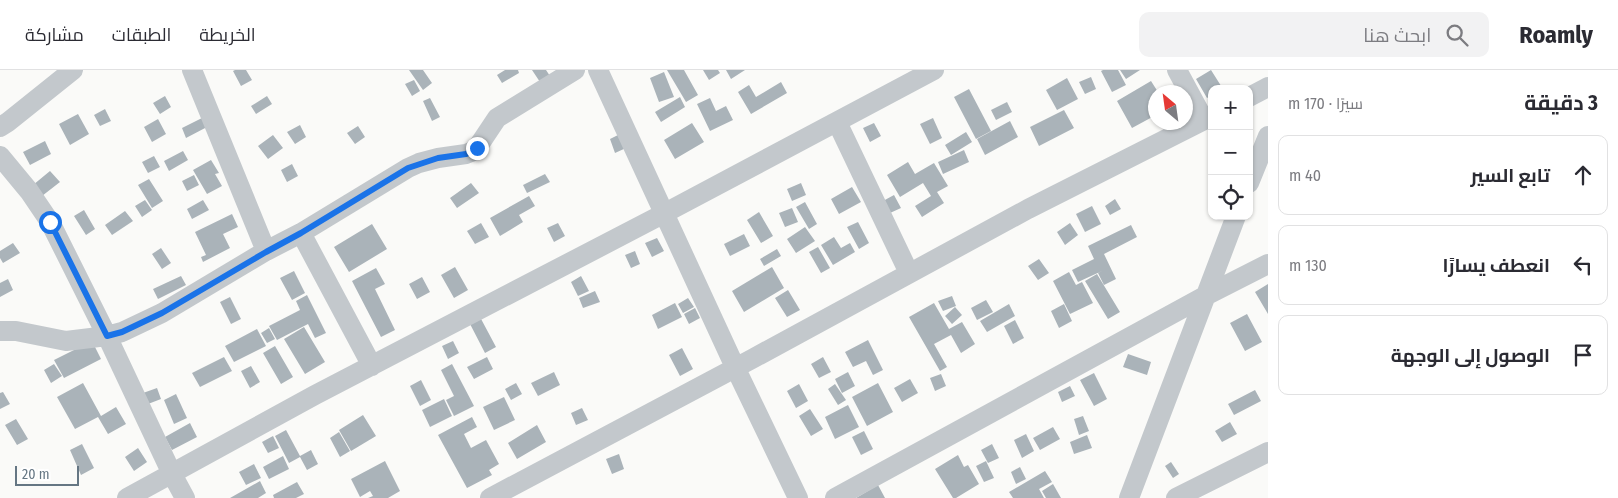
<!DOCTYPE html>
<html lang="ar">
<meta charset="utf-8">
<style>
:root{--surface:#fff;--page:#f2f2f3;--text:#2b2b33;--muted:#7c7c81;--line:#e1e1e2}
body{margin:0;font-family:"Fira Sans Condensed",Cairo,sans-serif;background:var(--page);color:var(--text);direction:rtl}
.controls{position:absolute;right:15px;top:15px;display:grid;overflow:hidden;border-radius:10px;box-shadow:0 1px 4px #0004}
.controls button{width:45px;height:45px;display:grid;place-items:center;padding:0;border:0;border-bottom:1px solid var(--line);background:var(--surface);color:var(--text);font:25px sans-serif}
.compass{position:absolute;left:1148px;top:15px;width:45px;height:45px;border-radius:50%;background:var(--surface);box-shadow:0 1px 4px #0004;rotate:331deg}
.scale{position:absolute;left:15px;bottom:12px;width:64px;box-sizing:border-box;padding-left:5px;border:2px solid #657683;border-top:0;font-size:14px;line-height:18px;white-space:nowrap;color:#657683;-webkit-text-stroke:4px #fff;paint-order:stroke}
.stop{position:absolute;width:15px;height:15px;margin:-11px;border:4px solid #1a73e8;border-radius:50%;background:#fff}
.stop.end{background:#1a73e8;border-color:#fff;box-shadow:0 1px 5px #0008}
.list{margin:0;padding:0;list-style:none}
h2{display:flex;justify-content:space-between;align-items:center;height:65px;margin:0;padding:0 20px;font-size:21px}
h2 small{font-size:16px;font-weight:400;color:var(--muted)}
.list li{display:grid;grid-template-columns:32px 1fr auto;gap:15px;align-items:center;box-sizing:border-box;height:80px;margin:0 10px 10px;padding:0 10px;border:1px solid var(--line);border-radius:10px}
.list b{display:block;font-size:19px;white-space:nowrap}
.list em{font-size:16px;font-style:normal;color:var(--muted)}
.icon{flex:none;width:28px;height:28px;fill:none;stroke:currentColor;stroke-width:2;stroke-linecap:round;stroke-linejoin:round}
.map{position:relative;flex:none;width:1268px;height:428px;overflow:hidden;direction:ltr}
header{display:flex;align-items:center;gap:30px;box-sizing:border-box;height:70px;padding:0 25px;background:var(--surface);border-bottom:1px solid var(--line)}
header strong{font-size:24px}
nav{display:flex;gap:28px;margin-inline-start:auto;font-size:18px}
.search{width:350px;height:45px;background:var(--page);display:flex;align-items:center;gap:12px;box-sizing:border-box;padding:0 18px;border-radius:10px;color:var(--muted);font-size:19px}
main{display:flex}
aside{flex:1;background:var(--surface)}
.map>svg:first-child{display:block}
</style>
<header>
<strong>Roamly</strong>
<div class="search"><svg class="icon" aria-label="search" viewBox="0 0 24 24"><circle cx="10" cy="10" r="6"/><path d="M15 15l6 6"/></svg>ابحث هنا</div>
<nav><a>الخريطة</a><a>الطبقات</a><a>مشاركة</a></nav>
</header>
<main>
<aside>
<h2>3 دقيقة<small>سيرًا · 170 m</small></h2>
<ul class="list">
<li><svg class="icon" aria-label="ahead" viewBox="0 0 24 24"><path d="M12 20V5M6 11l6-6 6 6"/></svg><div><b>تابع السير</b></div><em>40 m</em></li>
<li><svg class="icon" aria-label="left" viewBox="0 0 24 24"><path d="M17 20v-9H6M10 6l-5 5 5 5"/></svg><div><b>انعطف يسارًا</b></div><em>130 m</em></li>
<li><svg class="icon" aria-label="arrive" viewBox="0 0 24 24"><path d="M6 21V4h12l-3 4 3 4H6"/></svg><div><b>الوصول إلى الوجهة</b></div></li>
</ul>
</aside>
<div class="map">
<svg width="1268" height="428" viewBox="0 0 1268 428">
<rect width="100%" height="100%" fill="#fafaf8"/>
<path fill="#aab3b9" d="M235 0H246L252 10 241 16 233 1Z
M409 0H423L432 13 423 20Z
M505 0H518L519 3 502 13 497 5Z
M532 0H546L550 6 540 12Z
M667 0H684L698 25 686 32Z
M703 0H718L720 3 709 10Z
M726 0H745L731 9Z
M1103 0H1118L1126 15 1112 22 1101 1Z
M1120 0H1140L1126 9Z
M1211 0 1223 19H1212V25L1207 28 1196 9Z
M664 2 674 27 659 32 650 8Z
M1091 7 1096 19 1085 24 1079 12Z
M1067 8 1078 29 1057 40 1046 20Z
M414 10 420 21 412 26 405 14Z
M1151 11 1158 22H1156V45L1132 58 1117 31Z
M781 12 787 23 751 44 738 22 749 15 756 27Z
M969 19 991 61 976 69 954 27Z
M165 26 171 37 160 44 153 33Z
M267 26 272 34 256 44 251 36Z
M680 27 685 37 661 52 655 42Z
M430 28 440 47 432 51 423 31Z
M710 28 716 41 726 36 733 50 710 61 697 34Z
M1007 32 1012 42 996 50 991 40Z
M105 39 111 51 100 56 94 45Z
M1064 40 1074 58 1039 76 1030 57Z
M78 44 89 64 70 75 59 54Z
M202 48 207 57 186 68 182 58Z
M933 48 942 68 930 74 920 54Z
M158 49 166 64 152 72 144 57Z
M1010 51 1018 67 985 85 977 69Z
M692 53 704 72 675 89 664 70Z
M874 53 881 66 870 72 863 58Z
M300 55 306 67 295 74 287 62Z
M358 56 365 67 355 74 347 63Z
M966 62 972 72 951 85 945 75Z
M620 64 626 78 615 83 610 69Z
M273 65 283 78 268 89 258 76Z
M45 71 51 84 30 95 23 82Z
M964 80 969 92 943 104 938 92Z
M183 81 188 90 169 101 164 91Z
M154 86 160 97 148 103 142 92Z
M211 90 219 103 215 104 222 116 207 124 193 100Z
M908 92 915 104 934 93 948 116 937 122 944 133 922 147 915 136 931 126 923 113 900 127 887 105Z
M292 94 298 106 287 112 281 100Z
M50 101 60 112 42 126 33 115Z
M545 104 550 112 527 123 523 115Z
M194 105 199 115 187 121 182 111Z
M149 109 163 131 152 138 138 115Z
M471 113 479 123 457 138 450 128Z
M801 113 806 125 792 131 787 119Z
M852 117 861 132 839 144 831 129Z
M894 125 901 138 890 143 883 131Z
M529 126 535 136 519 145 523 152 500 166 490 148Z
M1115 129 1121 139 1110 145 1105 136Z
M145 130 152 140 142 147 135 136Z
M203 130 209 140 192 149 187 139Z
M805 132 817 154 809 159 796 137Z
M1092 136 1101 154 1085 162 1076 144Z
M792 138 798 152 785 157 779 143Z
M84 140 95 159 86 165 74 146Z
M125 141 133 151 112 165 105 155Z
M759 142 773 166 761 173 747 150Z
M232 144 238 157 223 164 230 178 203 192 201 187 206 185 195 162Z
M858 152 869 173 859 179 847 157Z
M481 153 489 167 475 174 467 161Z
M558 153 565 166 554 172 547 158Z
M1070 153 1078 165 1065 175 1057 162Z
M372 154 387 179 349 202 334 177Z
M1131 155 1137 167 1104 184 1116 209 1104 215 1098 203 1102 201 1078 212 1072 200 1094 189 1088 176Z
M805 157 815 171 796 183 787 169Z
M744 164 750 176 730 186 724 174Z
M834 167 841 178 850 173 855 182 833 195 821 175Z
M657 168 664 181 652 187 645 173Z
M13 173 20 183 3 193 0 188V181Z
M818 177 830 198 821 203 809 182Z
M161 178 171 193 162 199 152 184Z
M777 179 781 186 764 196 760 189Z
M635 181 640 194 631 198 625 185Z
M1039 189 1049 203 1038 210 1028 196Z
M455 197 468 220 454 228 441 205Z
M772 197 784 218 744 242 732 221Z
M376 198 385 214 375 219 395 260 381 267 352 211Z
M294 201 305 223 292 230 280 208Z
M1069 202 1076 215 1082 212 1093 233 1070 244 1053 211Z
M1097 204 1120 242 1108 249 1085 211Z
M181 206 186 215 158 229 153 219Z
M581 206 589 221 578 226 571 212Z
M422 207 430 222 417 229 409 214Z
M8 209 13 220 0 227V213Z
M1268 214V244L1255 222Z
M788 220 800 240 787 247 775 228Z
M595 221 600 232 583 238 579 228Z
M307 225 326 263 315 268 308 254 277 270 269 256 300 240 296 231Z
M952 226 956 236 943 241 938 231Z
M230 227 241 249 231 254 220 232Z
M688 228 694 237 683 243 678 234Z
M986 230 993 242 977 250 971 238Z
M675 233 682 247 658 259 652 245Z
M934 233 949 259 962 252 975 274 961 283 951 265 934 274 947 297 940 301 909 247Z
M1009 234 1015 246 987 262 980 251Z
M1064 234 1072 251 1059 258 1051 241Z
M955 237 962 245 952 254 945 246Z
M695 238 700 248 689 254 684 244Z
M1247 244 1262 272 1245 281 1230 253Z
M480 247 496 277 485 283 469 252Z
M1015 250 1024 268 1013 274 1004 256Z
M304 257 325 292 305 304 284 269Z
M269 258 275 269 267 273 261 263Z
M257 259 266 276 234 292 225 276Z
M868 270 883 300 873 305 866 291 853 297 845 282Z
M92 271 101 289 64 308 54 290Z
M453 271 459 283 448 289 442 276Z
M275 276 293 307 281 314 263 283Z
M682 278 693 299 680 306 669 285Z
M1128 284 1151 292 1147 305 1123 297Z
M224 287 232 301 200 317 192 303Z
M487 287 493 299 474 309 467 297Z
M823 287 831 302 819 308 811 294Z
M54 294 62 306 51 313 44 300Z
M452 294 474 336 454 346 446 330 454 326 441 300Z
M251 296 260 312 250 318 241 301Z
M554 302 560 315 538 326 531 313Z
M848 302 855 316 842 323 835 309Z
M1094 303 1107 329 1094 336 1080 310Z
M941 304 946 316 935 321 930 308Z
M910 309 918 323 902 332 894 318Z
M421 310 431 330 420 336 410 316Z
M83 313 101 346 116 337 126 354 108 364 98 347 75 359 57 327Z
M516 313 522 324 511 330 505 319Z
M878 313 893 342 867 356 852 327Z
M799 314 808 331 796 338 787 321Z
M835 314 846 330 838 335 828 319Z
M1070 316 1075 326 1062 332 1058 322Z
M157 318 161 329 148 334 143 323Z
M1255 320 1261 331 1234 345 1228 334Z
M3 322 10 334 0 339V323Z
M176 324 187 348 174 354 164 330Z
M504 327 515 350 494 360 483 337Z
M444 329 452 346 430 357 422 340Z
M848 335 859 357 835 369 825 347Z
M582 338 588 350 576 355 571 343Z
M810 339 823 359 811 366 799 346Z
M363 345 376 366 351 381 339 360Z
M1083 346 1089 361 1079 365 1074 349Z
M472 347 477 357 464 364 471 378 486 370 499 394 489 400 492 405 467 418 438 365Z
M16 349 28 369 17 375 5 355Z
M1230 352 1237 364 1222 372 1215 361Z
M190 353 197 367 172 380 165 367Z
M537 355 546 372 517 389 508 373Z
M1053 357 1060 369 1040 380 1033 368Z
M286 360 300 386 311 380 318 394 307 400 300 387 289 393 275 366Z
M864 361 873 379 861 385 852 367Z
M339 362 350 381 340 387 330 368Z
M1026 364 1034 381 1022 388 1014 370Z
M1087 365 1092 378 1074 384 1070 372Z
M273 366 279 378 268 383 262 372Z
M82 374 94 398 81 405 70 380Z
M992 374 999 388 988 393 981 380Z
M138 378 147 392 134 401 125 387Z
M619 384 624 399 612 404 606 389Z
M958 385 964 397 968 395 979 414 956 428H953L935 399Z
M283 386 289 399 269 409 263 397Z
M385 391 400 421 388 428H368L373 426 370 421 360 427 351 409Z
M986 391 994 408 984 412 976 396Z
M1171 392 1179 404 1173 408 1165 396Z
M254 394 261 408 246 415 239 402Z
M1020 397 1026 409 1016 414 1011 402Z
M1045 401 1052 412 1039 419 1044 428H1013L1009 422Z
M260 411 266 423 258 428H230Z
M297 412 304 424 296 428H274L273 425Z
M1053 414 1061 428H1046L1042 421Z
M878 415 885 428H856Z"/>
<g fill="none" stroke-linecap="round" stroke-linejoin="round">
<path stroke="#c3c8cc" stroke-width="20" d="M192 0 266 181
M598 0 735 297 798 428
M1177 0 1204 50
M1249 27 1268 17
M837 52 909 203
M0 57 8 52 73 0
M0 86 29 121 50 152 107 266 172 404 185 428
M1249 113 1268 66
M301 163 372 296
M0 261H16L66 271 107 266 122 262 162 243 266 181 301 163 408 98 419 93 438 88 466 84 471 82 477 78 497 48 575 0
M127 428 315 325 663 144 934 0
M490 428 752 289 1028 139 1212 46
M835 428 1205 226 1268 194
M1129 428 1236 146
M1176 428 1268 382"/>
</g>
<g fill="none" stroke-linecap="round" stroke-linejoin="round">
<path stroke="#1a73e8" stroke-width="6" d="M50 152 107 266 122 262 162 243 266 182 301 163 408 98 438 88 466 84 477 78"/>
</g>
</svg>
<div class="controls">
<button>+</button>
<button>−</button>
<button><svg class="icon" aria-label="locate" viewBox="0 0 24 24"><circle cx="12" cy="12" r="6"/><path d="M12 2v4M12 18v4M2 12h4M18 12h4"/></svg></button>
</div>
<svg class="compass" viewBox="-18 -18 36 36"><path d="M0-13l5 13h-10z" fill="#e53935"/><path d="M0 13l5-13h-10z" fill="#7c7c81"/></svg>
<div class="scale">20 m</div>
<div class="stop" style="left:50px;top:152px"></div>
<div class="stop end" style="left:477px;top:78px"></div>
</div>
</main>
